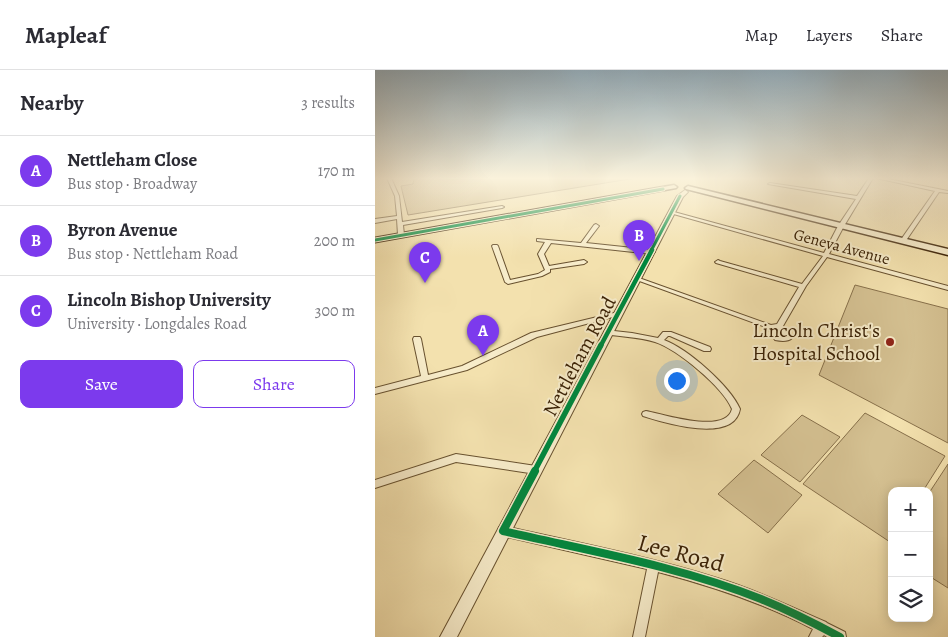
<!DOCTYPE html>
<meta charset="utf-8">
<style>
:root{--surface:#fff;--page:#f2f2f3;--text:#2b2b33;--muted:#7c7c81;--line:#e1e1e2;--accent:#7c3aed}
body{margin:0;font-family:Alegreya,serif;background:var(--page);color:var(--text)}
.controls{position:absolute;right:15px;bottom:15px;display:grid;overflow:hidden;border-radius:10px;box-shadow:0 2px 12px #0003}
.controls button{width:45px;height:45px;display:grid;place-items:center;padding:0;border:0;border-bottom:1px solid var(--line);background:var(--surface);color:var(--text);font:25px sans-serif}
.you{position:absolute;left:301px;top:310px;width:18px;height:18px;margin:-12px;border:4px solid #fff;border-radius:50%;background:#1a73e8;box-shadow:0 0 0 8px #1a73e833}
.badge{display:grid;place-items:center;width:32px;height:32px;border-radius:50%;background:var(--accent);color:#fff;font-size:16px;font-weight:700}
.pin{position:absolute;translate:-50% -41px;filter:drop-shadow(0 1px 2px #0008)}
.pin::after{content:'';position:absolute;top:26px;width:18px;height:15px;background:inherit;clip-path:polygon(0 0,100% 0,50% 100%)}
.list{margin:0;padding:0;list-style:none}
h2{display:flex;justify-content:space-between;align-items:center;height:65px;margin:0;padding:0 20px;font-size:21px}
h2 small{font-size:16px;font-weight:400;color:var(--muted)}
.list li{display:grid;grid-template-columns:32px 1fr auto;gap:15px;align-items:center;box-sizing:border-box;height:70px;padding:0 20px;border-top:1px solid var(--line)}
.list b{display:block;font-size:19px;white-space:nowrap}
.list p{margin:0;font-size:16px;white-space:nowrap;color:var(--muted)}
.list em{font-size:16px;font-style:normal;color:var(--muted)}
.actions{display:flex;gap:10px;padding:15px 20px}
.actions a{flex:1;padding:11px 0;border:1px solid var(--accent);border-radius:10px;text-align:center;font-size:18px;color:var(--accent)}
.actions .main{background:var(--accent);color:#fff}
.icon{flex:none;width:28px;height:28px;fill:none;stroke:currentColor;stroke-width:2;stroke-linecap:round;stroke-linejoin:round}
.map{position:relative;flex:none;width:573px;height:567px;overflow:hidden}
header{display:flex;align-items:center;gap:30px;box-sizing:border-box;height:70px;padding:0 25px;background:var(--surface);border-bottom:1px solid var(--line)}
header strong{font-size:24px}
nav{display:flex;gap:28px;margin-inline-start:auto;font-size:18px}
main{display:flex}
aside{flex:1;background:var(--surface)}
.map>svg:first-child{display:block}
</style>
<header>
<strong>Mapleaf</strong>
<nav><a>Map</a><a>Layers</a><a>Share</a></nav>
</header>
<main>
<aside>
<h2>Nearby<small>3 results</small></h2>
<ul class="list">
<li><span class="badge">A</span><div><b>Nettleham Close</b><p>Bus stop · Broadway</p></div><em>170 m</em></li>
<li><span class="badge">B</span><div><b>Byron Avenue</b><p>Bus stop · Nettleham Road</p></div><em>200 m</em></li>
<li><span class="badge">C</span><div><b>Lincoln Bishop University</b><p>University · Longdales Road</p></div><em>300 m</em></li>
</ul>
<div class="actions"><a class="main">Save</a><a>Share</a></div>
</aside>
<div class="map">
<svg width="573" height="567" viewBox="0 0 573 567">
<rect width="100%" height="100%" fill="#f3e1ae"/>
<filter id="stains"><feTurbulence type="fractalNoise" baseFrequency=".004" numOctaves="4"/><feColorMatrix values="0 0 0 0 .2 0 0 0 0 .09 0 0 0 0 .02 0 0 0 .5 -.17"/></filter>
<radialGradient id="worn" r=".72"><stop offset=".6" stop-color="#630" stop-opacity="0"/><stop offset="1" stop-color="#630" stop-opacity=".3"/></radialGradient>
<path fill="#d4c091" stroke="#87704b" d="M45 108 74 109 261 108 33 145 26 116 38 114 39 109Z
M480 215 573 239V373L444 305Z
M490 343 570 386 548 421H517V469L515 472 428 414Z
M427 345 465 367 425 412 386 385Z
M379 390 427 425 393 463 343 424Z
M573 394V518L554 506V423Z"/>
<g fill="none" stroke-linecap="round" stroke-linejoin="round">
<defs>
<path id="minor" d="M12 108H16L24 126 27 152 127 136 129 137 127 138 28 155 29 165 26 167 23 165 22 149 0 153V149L22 146 20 126Z
M494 108H498L469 156 454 184 573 216V220L452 187 431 216 408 256 417 268C413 272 405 271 400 270L393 258 259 209 260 208H264L396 255 402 254 424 217 341 193 340 192 343 190 345 191 427 214 448 186 295 143 299 142 449 183 463 156 481 129 393 114 395 113 482 126ZM402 258 408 266H405L400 259Z
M501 108H508L573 121V123L564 122 530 172 528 173 525 171 560 121Z
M221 154 224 156 211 173 277 180 280 182 277 184 176 173 169 184 174 196 209 190 212 192 209 194 175 199V202L167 206 133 214 130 212 117 176 118 175H122L123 176 135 210 163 204 170 200 163 184 170 172 162 171V169L206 173 219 155Z
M243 242 245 243 246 244 245 245 162 267 92 300 0 324V318L46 306 38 269 39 267H45L46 269 53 305 87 296 156 263Z
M230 260 257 263 283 268 288 262H296L335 277 336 279 335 281H329L295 266H293L289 270C313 279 355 316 365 339 359 374 290 353 268 346L267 344 268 342 271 341C288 344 351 365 357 339 348 317 302 279 280 272 264 267 247 267 230 264L229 262Z
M81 384 161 396 164 397 166 400 164 403 161 404 81 392 0 418V410Z
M128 456C200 472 272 486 342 508 380 519 416 537 451 552L452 553 470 562 471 567H452L449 565 447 567H434L438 559C389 533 336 516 283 502L270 567H258L272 499 128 466 124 465 123 461 124 457Z"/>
<path id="tertiary" d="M310 120 313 122 308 127 82 567H65L302 126Z"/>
<path id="secondary" d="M299 115 302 117 301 118 0 172V168Z
M313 116 573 179V185L311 119 310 118Z"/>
</defs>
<use href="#minor" stroke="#68512f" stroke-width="2"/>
<use href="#tertiary" stroke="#68512f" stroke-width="2"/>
<use href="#secondary" stroke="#3a2105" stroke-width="3"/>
<use href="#minor" fill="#f7ecca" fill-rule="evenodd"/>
<use href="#tertiary" fill="#f7ecca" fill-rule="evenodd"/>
<use href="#secondary" fill="#f7ecca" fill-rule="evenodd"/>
<defs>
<path id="cycleway-far3" d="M0 170 288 119
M276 181 305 126"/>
<path id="cycleway-far2" d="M225 277 277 180"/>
<path id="cycleway-far1" d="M159 402 226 275"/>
<path id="cycleway" d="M160 401 128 461C214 481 304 496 386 529 413 540 439 553 465 567"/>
</defs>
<use href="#cycleway-far3" stroke="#f7ecca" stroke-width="5"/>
<use href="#cycleway-far2" stroke="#f7ecca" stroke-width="7"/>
<use href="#cycleway-far1" stroke="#f7ecca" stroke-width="9"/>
<use href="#cycleway" stroke="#f7ecca" stroke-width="11"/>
<use href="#cycleway-far3" stroke="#00873e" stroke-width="3"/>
<use href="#cycleway-far2" stroke="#00873e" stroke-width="4.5"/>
<use href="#cycleway-far1" stroke="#00873e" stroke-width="5.5"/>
<use href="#cycleway" stroke="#00873e" stroke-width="8"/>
</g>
<linearGradient id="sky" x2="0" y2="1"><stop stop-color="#93acba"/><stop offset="0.58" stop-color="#faf2db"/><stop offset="1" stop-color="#faf2db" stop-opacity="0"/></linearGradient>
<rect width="573" height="187" fill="url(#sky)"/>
<circle fill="#8f2418" stroke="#f7ecca" stroke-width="2" cx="515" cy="272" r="5"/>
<g text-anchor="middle" stroke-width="4" stroke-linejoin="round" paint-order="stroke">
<g font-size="16" fill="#3a2105" stroke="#f7ecca">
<text transform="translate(467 176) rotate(15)" y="6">Geneva Avenue</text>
</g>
<g font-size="20" fill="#3a2105" stroke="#f7ecca" text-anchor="end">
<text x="505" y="267">Lincoln Christ's<tspan x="505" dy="23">Hospital School</tspan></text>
</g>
<g font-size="20" fill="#3a2105" stroke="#f7ecca">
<text transform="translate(204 286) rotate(-62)" y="7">Nettleham Road</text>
</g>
<g font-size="24" fill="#3a2105" stroke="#f7ecca">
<text transform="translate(306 483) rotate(15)" y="8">Lee Road</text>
</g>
</g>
<rect width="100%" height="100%" filter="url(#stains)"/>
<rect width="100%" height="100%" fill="url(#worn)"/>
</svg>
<div class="controls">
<button>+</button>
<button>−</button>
<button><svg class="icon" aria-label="layers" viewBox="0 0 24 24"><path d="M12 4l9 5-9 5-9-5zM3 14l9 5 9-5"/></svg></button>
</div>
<div class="you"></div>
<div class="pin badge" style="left:108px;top:286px">A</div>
<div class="pin badge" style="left:264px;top:191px">B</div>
<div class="pin badge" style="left:50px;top:213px">C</div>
</div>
</main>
